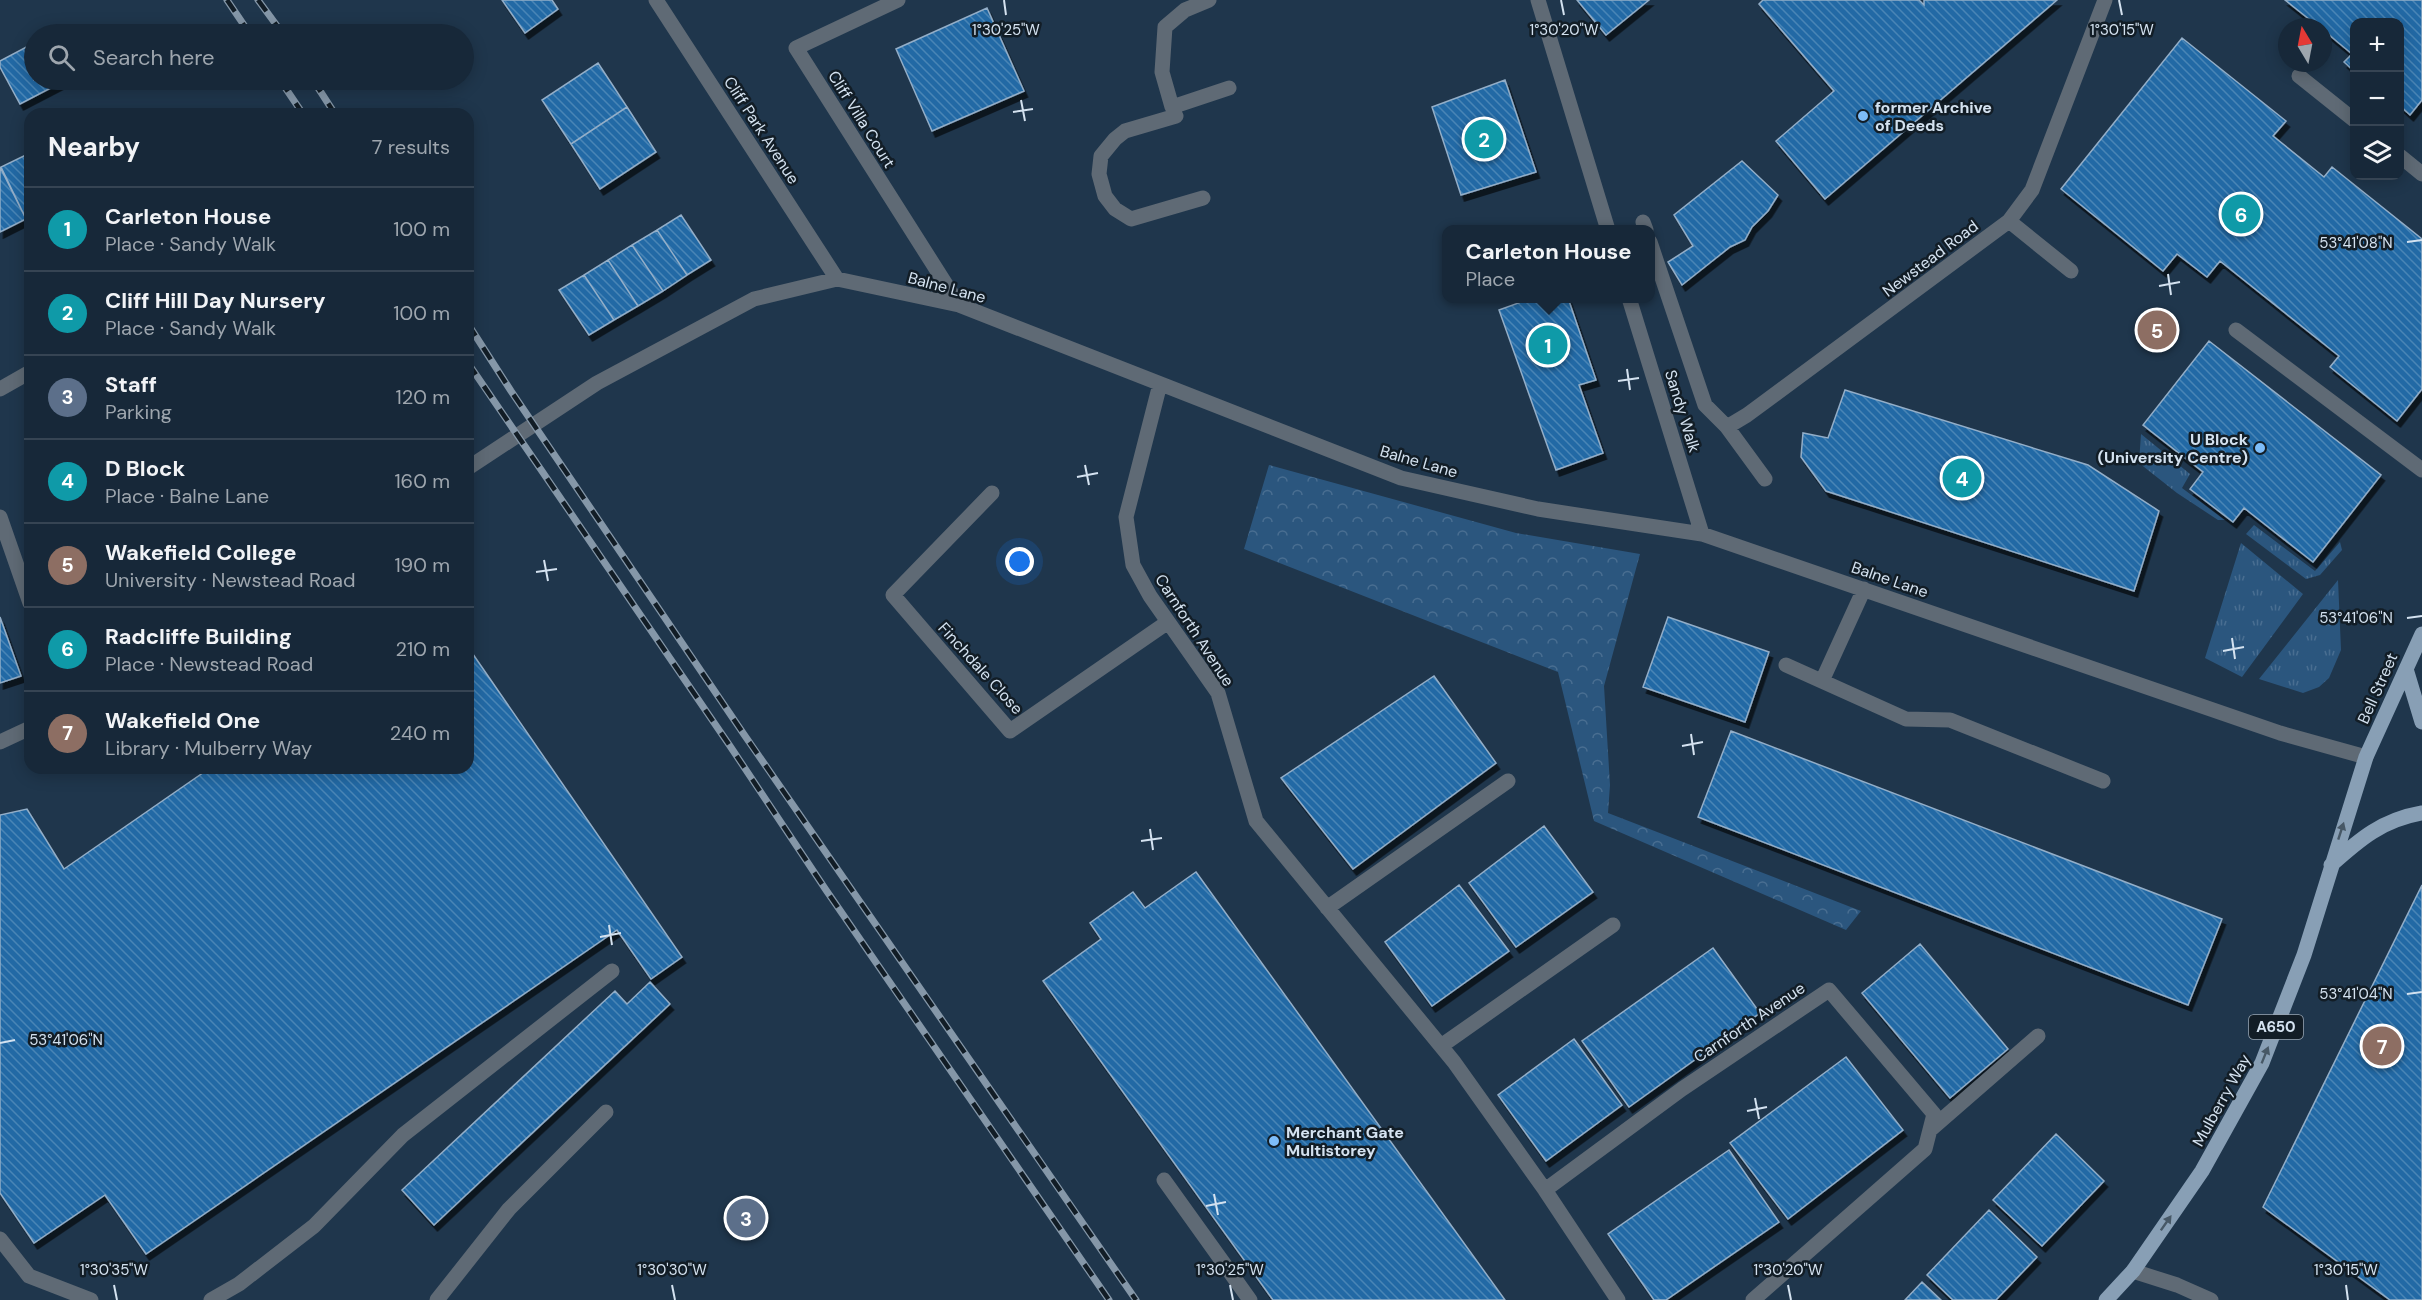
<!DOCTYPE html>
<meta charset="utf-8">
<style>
:root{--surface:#172839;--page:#203041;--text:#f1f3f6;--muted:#9ea6ae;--line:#364453;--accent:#1a73e8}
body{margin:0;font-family:"DM Sans",sans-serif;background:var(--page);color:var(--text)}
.controls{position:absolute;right:18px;top:18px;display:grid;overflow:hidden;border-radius:12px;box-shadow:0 3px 15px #0003}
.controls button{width:54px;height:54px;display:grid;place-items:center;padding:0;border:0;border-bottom:2px solid var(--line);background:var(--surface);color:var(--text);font:30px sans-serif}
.compass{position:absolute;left:2278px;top:18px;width:54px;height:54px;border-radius:50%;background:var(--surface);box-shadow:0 3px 15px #0003;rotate:350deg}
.you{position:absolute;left:1020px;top:562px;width:21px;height:21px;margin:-15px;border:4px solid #fff;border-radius:50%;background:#1a73e8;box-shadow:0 0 0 9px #1a73e833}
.badge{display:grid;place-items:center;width:39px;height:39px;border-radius:50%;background:var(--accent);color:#fff;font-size:20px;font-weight:700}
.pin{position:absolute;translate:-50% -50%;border:3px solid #fff;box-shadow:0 2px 6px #0006}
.popup{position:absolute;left:1442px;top:225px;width:213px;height:78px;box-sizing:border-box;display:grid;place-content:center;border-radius:12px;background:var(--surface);filter:drop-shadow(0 2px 4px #0005);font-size:20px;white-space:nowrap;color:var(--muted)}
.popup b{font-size:22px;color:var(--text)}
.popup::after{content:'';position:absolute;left:50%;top:100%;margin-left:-12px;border:12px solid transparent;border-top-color:var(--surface)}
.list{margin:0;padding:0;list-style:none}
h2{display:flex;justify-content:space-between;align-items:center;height:78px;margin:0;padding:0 24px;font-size:26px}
h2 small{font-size:20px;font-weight:400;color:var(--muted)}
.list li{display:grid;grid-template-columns:39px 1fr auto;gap:18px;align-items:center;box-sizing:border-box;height:84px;padding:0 24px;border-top:2px solid var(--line)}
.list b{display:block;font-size:22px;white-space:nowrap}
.list p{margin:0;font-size:20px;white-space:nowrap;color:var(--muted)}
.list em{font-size:20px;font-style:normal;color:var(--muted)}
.icon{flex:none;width:33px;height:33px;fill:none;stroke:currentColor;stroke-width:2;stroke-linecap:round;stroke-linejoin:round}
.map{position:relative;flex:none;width:2422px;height:1300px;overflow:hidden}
.search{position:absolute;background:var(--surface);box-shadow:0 3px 15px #0003;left:24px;top:24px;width:450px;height:66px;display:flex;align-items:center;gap:15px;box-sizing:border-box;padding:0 21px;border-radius:33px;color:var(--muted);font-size:22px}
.panel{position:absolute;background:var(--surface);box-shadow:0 3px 15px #0003;left:24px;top:108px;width:450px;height:666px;border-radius:18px}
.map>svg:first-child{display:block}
</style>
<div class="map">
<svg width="2422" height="1300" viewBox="0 0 2422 1300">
<defs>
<pattern id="grass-tufts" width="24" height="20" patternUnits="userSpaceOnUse" patternTransform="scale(1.5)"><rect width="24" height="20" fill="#2b567e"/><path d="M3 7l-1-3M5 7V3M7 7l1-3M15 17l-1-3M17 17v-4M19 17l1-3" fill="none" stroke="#496e91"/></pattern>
<pattern id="forest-crowns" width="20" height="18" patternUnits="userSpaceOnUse" patternTransform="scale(1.5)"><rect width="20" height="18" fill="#2b567e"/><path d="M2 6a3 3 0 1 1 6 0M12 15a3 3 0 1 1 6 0" fill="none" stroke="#496e91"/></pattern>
<pattern id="building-back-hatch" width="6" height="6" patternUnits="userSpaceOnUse" patternTransform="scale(1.5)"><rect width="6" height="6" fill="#2069a5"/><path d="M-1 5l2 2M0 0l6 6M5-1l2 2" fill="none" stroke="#4a85b6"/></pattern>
<filter id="shadow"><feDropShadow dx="3.5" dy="6" stdDeviation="0" flood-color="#0009"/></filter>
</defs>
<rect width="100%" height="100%" fill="#1f364c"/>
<path fill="url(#grass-tufts)" d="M2141 434 2190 474 2182 488 2225 520H2218L2177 493 2139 463Z
M2254 525 2315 571 2340 542 2342 550 2320 575 2306 579 2246 534Z
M2241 543 2303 594 2242 677 2205 658Z
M2338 580 2341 650 2329 678 2319 687 2303 693 2259 679Z"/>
<path fill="url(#forest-crowns)" d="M1269 465 1516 533 1640 554 1604 686 1610 785 1608 813 1861 911 1846 930 1594 821 1558 672 1244 549Z"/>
<path fill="url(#building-back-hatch)" stroke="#93aec8" stroke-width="1.5" filter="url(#shadow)" d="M502 0H552L558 9 525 33Z
M1577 0H1649L1606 35Z
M1763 0H1919L1924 5V0H2057L1825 199 1776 141 1834 91 1759 4Z
M2285 0H2422V100L2410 115 2400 106V22H2354V71L2344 62 2352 54 2323 30V27H2319Z
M987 8 1024 91 932 131 896 49Z
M2182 38 2286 121 2273 136 2324 177 2332 167 2422 239V389L2397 421 2330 367 2339 356 2220 261 2207 277 2177 254 2163 271 2061 189Z
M34 43V80H66L20 104 0 67V61Z
M598 63 627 107 571 144 542 100Z
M1505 80 1536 172 1461 195 1432 107Z
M627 107 656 152 600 189 571 144Z
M30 153V218L26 219 1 167Z
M1742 161 1778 195 1768 211 1752 227 1745 240 1730 247 1682 285 1668 262 1693 246 1674 215Z
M0 167 26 219 0 232Z
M681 215 711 260 687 275 657 230Z
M657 230 687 275 663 291 632 245Z
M632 245 663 291 638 306 608 260Z
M608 260 638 306 614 320 584 275Z
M584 275 614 320 589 335 559 290Z
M1532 298H1568L1596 380 1579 385 1603 453 1556 470 1499 310Z
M2209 341 2381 475 2313 562 2244 508 2233 522 2190 489 2203 472 2143 425Z
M1845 390 2088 465 2159 511 2134 591 1826 491 1801 457 1803 433 1828 438Z
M0 617 21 676 0 683Z
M1668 617 1769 652 1745 722 1643 687Z
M468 647 682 957 651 979 617 930 146 1254 105 1195 34 1243 0 1193V815L27 809 64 869 210 768H468Z
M1434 676 1496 763 1353 869 1281 778Z
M1731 731 2222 919 2188 1005 1698 817Z
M1544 826 1593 892 1516 947 1469 883Z
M1196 872 1505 1300H1273L1043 981 1101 939 1090 923 1133 892 1145 908Z
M1459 885 1509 951 1432 1006 1385 942Z
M2422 885V1300H2390L2263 1207Z
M1920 944 2008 1049 1950 1098 1862 993Z
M1713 948 1760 1013 1629 1107 1582 1041Z
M650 982 670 1004 434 1225 402 1190 615 991 627 1004Z
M1574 1039 1622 1105 1546 1161 1498 1095Z
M1846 1057 1903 1130 1788 1219 1730 1143Z
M2056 1134 2104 1181 2042 1246 1993 1200Z
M1729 1150 1779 1222 1666 1300H1654L1608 1234Z
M1989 1210 2037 1257 1996 1300H1953L1927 1275Z
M1922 1282 1941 1300H1905Z"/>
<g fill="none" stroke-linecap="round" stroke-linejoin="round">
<path stroke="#5f6a75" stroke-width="15" d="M656 0 837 279
M898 0 796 48 959 305
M1209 0 1185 10 1165 27 1162 72 1172 107 1229 88
M1538 0 1608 230
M2299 76 2354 120
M1176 116 1125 131 1115 139 1101 156 1099 174 1105 196 1115 209 1131 219 1203 198
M2400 156 2422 174
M2009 221 2071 271
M1643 222 1646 230
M1650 242 1705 405 1727 427
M1629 298 1702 534
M2236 330 2422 470
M1160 384 1126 517 1133 565 1150 596 1218 693 1256 821 1454 1062 1545 1190
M0 389 30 372
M468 468 597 383 754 299 837 279 959 305 1401 478 1538 509 1702 534 2280 733 2366 757
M1765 479 1727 427 1747 415 2009 221 2032 190 2105 0
M992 493 893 595 1010 731 1168 622
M0 517 30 603
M1786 665 1906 719 1950 720 2103 781
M1822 681 1864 589
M0 742 30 728
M1327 908 1508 781
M1441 1046 1613 925
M1930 1130 2038 1036
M1164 1180 1250 1300
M0 1239 29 1276 91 1300
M2133 1271 2177 1285 2211 1300
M211 1300 239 1284 314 1226 403 1135 612 971
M437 1300 509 1209 606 1112
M1618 1300 1545 1190 1682 1089 1829 990 1934 1114 1925 1149 1753 1300"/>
<path stroke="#889fb5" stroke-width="15" d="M2406 669 2422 722
M2331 865C2360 839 2382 820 2422 813
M2106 1300 2133 1271 2202 1171 2262 1063 2304 955 2366 757 2422 634"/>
<defs>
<path id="rail" d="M227 0 250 34
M258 0 283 34
M280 80 303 114
M313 80 335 114
M468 324 511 391 743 733 1136 1300
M468 363 730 746 826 890 1109 1300"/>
</defs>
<use href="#rail" stroke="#8597a8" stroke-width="7"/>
<use href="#rail" stroke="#121d26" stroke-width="4.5" stroke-dasharray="14" stroke-linecap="butt"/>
</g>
<defs><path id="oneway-solid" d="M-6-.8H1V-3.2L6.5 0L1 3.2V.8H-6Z" transform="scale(1.5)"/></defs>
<g fill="#475866">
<use href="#oneway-solid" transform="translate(2341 831) rotate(-72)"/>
<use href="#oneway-solid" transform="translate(2265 1055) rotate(-68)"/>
<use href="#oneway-solid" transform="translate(2166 1223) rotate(-55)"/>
</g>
<path fill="none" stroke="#d4e2f0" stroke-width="2" d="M1004 0 1006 15M1561 0 1564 15M2119 0 2122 15M1021 100 1025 121M1013 112 1033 109M2407 242 2422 240M2168 274 2171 295M2159 286 2180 282M1627 369 1630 390M1618 381 1639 378M1085 465 1089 485M1077 477 1098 473M544 560 548 581M536 572 557 569M2407 618 2422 616M2232 638 2235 659M2223 651 2244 647M1691 734 1694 755M1682 746 1703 742M1150 829 1153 850M1141 841 1162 838M609 925 612 945M600 937 621 933M2407 994 2422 992M0 1043 15 1040M1755 1098 1759 1119M1747 1111 1767 1107M1214 1194 1218 1215M1206 1206 1226 1202M114 1285 117 1300M672 1285 675 1300M1230 1285 1233 1300M1788 1285 1791 1300M2346 1285 2348 1300"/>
<g fill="#7ebdf9" stroke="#121d26" stroke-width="2">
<circle cx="1863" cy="116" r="6"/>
<circle cx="2260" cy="448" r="6"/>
<circle cx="1274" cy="1141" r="6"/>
</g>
<g text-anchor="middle" stroke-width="5" stroke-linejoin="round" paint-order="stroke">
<rect fill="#121d26" stroke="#9aa7b3" stroke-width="1.5" x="2249" y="1015" width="54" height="24" rx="4.5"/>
<g font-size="15" font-weight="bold" fill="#d4e2f0">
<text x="2276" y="1032">A650</text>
</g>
<g font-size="16" font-weight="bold" fill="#d4e2f0" stroke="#121d26" text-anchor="start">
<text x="1875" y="113">former Archive<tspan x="1875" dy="18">of Deeds</tspan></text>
<text x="2248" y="445" text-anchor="end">U Block<tspan x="2248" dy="18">(University Centre)</tspan></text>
<text x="1286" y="1138">Merchant Gate<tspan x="1286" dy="18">Multistorey</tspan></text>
</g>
<g font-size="16" fill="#d4e2f0" stroke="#121d26">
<text transform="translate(862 119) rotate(58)" y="6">Cliff Villa Court</text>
<text transform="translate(762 130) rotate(57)" y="6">Cliff Park Avenue</text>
<text transform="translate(1930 258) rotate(-37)" y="6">Newstead Road</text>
<text transform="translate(947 287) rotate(15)" y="6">Balne Lane</text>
<text transform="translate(1683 411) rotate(73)" y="6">Sandy Walk</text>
<text transform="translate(1419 461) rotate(16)" y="6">Balne Lane</text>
<text transform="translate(1890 579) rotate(19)" y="6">Balne Lane</text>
<text transform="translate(1195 630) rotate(57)" y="6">Carnforth Avenue</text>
<text transform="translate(981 668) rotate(48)" y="6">Finchdale Close</text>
<text transform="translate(2377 688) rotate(-66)" y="6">Bell Street</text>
<text transform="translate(1749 1022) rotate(-34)" y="6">Carnforth Avenue</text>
<text transform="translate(2221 1100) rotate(-61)" y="6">Mulberry Way</text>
</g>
</g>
<g font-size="15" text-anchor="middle" fill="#d4e2f0" stroke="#121d26" stroke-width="5" stroke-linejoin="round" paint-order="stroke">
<text x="1006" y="35">1°30'25"W</text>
<text x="1564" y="35">1°30'20"W</text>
<text x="2122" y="35">1°30'15"W</text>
<text x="2356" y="248">53°41'08"N</text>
<text x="2356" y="623">53°41'06"N</text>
<text x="2356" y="999">53°41'04"N</text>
<text x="66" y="1045">53°41'06"N</text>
<text x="114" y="1275">1°30'35"W</text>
<text x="672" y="1275">1°30'30"W</text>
<text x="1230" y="1275">1°30'25"W</text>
<text x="1788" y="1275">1°30'20"W</text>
<text x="2346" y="1275">1°30'15"W</text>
</g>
</svg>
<div class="controls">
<button>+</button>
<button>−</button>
<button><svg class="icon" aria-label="layers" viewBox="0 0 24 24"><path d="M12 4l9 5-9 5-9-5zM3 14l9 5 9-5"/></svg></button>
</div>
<svg class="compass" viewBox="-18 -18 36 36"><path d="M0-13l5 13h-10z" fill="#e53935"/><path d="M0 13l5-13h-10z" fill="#9ea6ae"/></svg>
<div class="you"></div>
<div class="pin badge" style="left:1548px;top:345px;background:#0f9aa8">1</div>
<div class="popup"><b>Carleton House</b>Place</div>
<div class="pin badge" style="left:1484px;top:139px;background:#0f9aa8">2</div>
<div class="pin badge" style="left:746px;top:1218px;background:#5c6f8a">3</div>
<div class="pin badge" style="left:1962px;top:478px;background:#0f9aa8">4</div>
<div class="pin badge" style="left:2157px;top:330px;background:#8d6e63">5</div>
<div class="pin badge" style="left:2241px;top:214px;background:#0f9aa8">6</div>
<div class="pin badge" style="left:2382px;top:1046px;background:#8d6e63">7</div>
<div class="search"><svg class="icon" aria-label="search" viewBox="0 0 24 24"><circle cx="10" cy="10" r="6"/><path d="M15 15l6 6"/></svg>Search here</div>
<section class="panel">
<h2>Nearby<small>7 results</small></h2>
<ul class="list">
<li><span class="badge" style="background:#0f9aa8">1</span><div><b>Carleton House</b><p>Place · Sandy Walk</p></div><em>100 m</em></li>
<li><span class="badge" style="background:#0f9aa8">2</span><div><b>Cliff Hill Day Nursery</b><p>Place · Sandy Walk</p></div><em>100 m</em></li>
<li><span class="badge" style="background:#5c6f8a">3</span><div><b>Staff</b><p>Parking</p></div><em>120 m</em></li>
<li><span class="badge" style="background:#0f9aa8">4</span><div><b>D Block</b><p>Place · Balne Lane</p></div><em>160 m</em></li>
<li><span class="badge" style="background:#8d6e63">5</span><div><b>Wakefield College</b><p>University · Newstead Road</p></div><em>190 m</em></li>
<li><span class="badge" style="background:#0f9aa8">6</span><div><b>Radcliffe Building</b><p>Place · Newstead Road</p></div><em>210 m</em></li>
<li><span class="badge" style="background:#8d6e63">7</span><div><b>Wakefield One</b><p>Library · Mulberry Way</p></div><em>240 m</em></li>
</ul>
</section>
</div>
